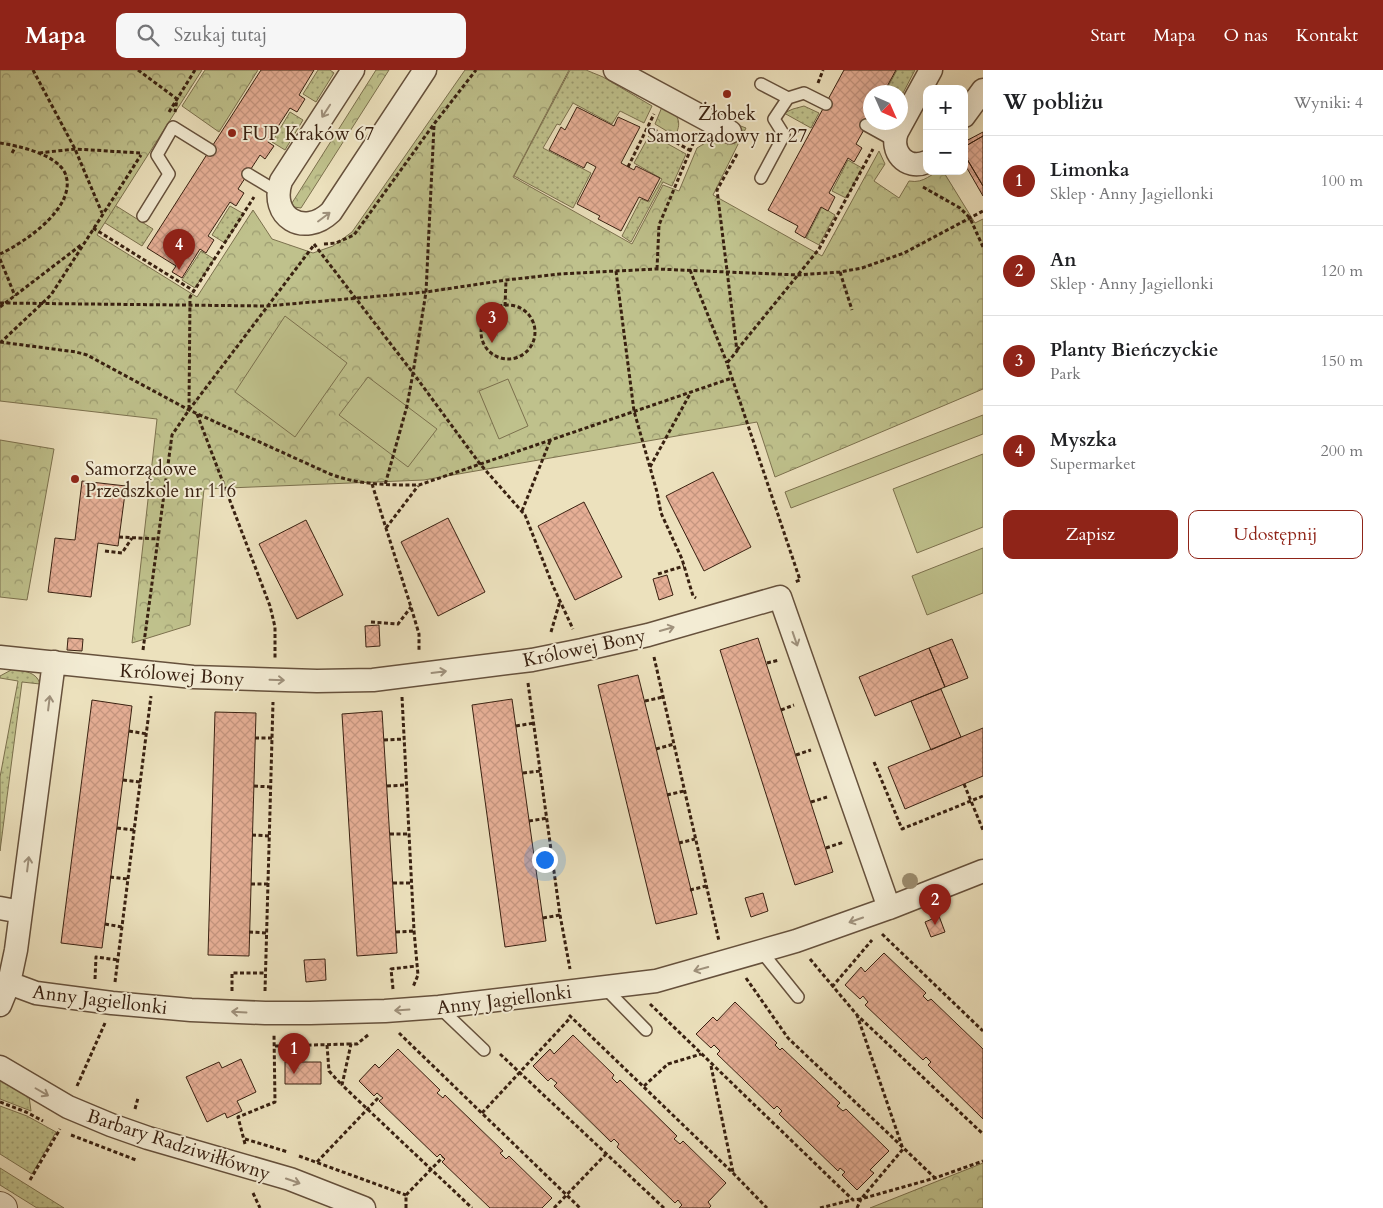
<!DOCTYPE html>
<html lang="pl">
<meta charset="utf-8">
<style>
:root{--surface:#fff;--page:#f6f6f6;--text:#202124;--muted:#757577;--line:#e0e0e0;--accent:#8f2418}
body{margin:0;font-family:Cardo,serif;background:var(--page);color:var(--text)}
.controls{position:absolute;right:15px;top:15px;display:grid;overflow:hidden;border-radius:10px;box-shadow:0 5px 20px #0002}
.controls button{width:45px;height:45px;display:grid;place-items:center;padding:0;border:0;border-bottom:1px solid var(--line);background:var(--surface);color:var(--text);font:25px sans-serif}
.compass{position:absolute;left:863px;top:15px;width:45px;height:45px;border-radius:50%;background:var(--surface);box-shadow:0 5px 20px #0002;rotate:135deg}
.you{position:absolute;left:544px;top:789px;width:18px;height:18px;margin:-12px;border:4px solid #fff;border-radius:50%;background:#1a73e8;box-shadow:0 0 0 8px #1a73e833}
.badge{display:grid;place-items:center;width:32px;height:32px;border-radius:50%;background:var(--accent);color:#fff;font-size:16px;font-weight:700}
.pin{position:absolute;translate:-50% -41px;filter:drop-shadow(0 1px 2px #0008)}
.pin::after{content:'';position:absolute;top:26px;width:18px;height:15px;background:inherit;clip-path:polygon(0 0,100% 0,50% 100%)}
.list{margin:0;padding:0;list-style:none}
h2{display:flex;justify-content:space-between;align-items:center;height:65px;margin:0;padding:0 20px;font-size:21px}
h2 small{font-size:16px;font-weight:400;color:var(--muted)}
.list li{display:grid;grid-template-columns:32px 1fr auto;gap:15px;align-items:center;box-sizing:border-box;height:90px;padding:0 20px;border-top:1px solid var(--line)}
.list b{display:block;font-size:19px;white-space:nowrap}
.list p{margin:0;font-size:16px;white-space:nowrap;color:var(--muted)}
.list em{font-size:16px;font-style:normal;color:var(--muted)}
.actions{display:flex;gap:10px;padding:15px 20px}
.actions a{flex:1;padding:11px 0;border:1px solid var(--accent);border-radius:10px;text-align:center;font-size:18px;color:var(--accent)}
.actions .main{background:var(--accent);color:#fff}
.icon{flex:none;width:28px;height:28px;fill:none;stroke:currentColor;stroke-width:2;stroke-linecap:round;stroke-linejoin:round}
.map{position:relative;flex:none;width:983px;height:1138px;overflow:hidden}
header{display:flex;align-items:center;gap:30px;box-sizing:border-box;height:70px;padding:0 25px;background:var(--accent);color:#fff}
header strong{font-size:24px}
nav{display:flex;gap:28px;margin-inline-start:auto;font-size:18px}
.search{width:350px;height:45px;background:var(--page);display:flex;align-items:center;gap:12px;box-sizing:border-box;padding:0 18px;border-radius:10px;color:var(--muted);font-size:19px}
main{display:flex}
aside{flex:1;background:var(--surface)}
.map>svg:first-child{display:block}
</style>
<header>
<strong>Mapa</strong>
<div class="search"><svg class="icon" aria-label="search" viewBox="0 0 24 24"><circle cx="10" cy="10" r="6"/><path d="M15 15l6 6"/></svg>Szukaj tutaj</div>
<nav><a>Start</a><a>Mapa</a><a>O nas</a><a>Kontakt</a></nav>
</header>
<main>
<div class="map">
<svg width="983" height="1138" viewBox="0 0 983 1138">
<defs>
<pattern id="grass-dots" width="8" height="8" patternUnits="userSpaceOnUse" patternTransform="scale(1.25)"><rect width="8" height="8" fill="#bfc18c"/><path d="M2 2h.1M6 6h.1" fill="none" stroke="#9c9c71" stroke-width="1.8" stroke-linecap="round"/></pattern>
<pattern id="forest-crowns" width="20" height="18" patternUnits="userSpaceOnUse" patternTransform="scale(1.25)"><rect width="20" height="18" fill="#bfc18c"/><path d="M2 6a3 3 0 1 1 6 0M12 15a3 3 0 1 1 6 0" fill="none" stroke="#9c9c71"/></pattern>
<pattern id="building-cross-hatch" width="8" height="8" patternUnits="userSpaceOnUse" patternTransform="scale(1.25)"><rect width="8" height="8" fill="#e6af96"/><path d="M0 0l8 8M0 8l8-8" fill="none" stroke="#c69680"/></pattern>
</defs>
<rect width="100%" height="100%" fill="#ece1bd"/>
<filter id="stains"><feTurbulence type="fractalNoise" baseFrequency=".004" numOctaves="4"/><feColorMatrix values="0 0 0 0 .2 0 0 0 0 .09 0 0 0 0 .02 0 0 0 .5 -.17"/></filter>
<radialGradient id="worn" r=".72"><stop offset=".6" stop-color="#630" stop-opacity="0"/><stop offset="1" stop-color="#630" stop-opacity=".3"/></radialGradient>
<path fill="url(#grass-dots)" stroke="#7c714e" d="M318 0H330L334 3 316 32 303 24Z
M570 0H586L603 7 652 36 644 53 620 41 612 54 573 33 560 55 557 54 543 78 591 103 573 138 514 106Z
M897 0H915L901 27V22H885Z
M804 36 819 43 811 58 784 43 793 39Z
M290 42 303 50 285 80 272 72Z
M650 64 686 84 672 116 663 112 631 172 622 166 641 129 649 132 662 109 634 93Z
M848 90 862 98 846 128 832 121Z
M113 134 153 159 142 176 102 151Z
M230 136 244 144 225 173 212 165Z
M822 137 835 145 819 175 806 168Z
M201 181 214 189 195 218 182 210Z
M13 599C24 601 37 602 40 614L22 612 0 781V707L18 611 0 608V606Z
M0 1008 29 1026 31 1041 0 1029Z
M0 1036 27 1046 56 1062 32 1104 0 1084Z
M0 1098 64 1138H37L0 1115Z"/>
<path fill="url(#forest-crowns)" stroke="#7c714e" d="M0 0H202L97 165 197 227 253 140 272 169 313 183 333 176 352 162 465 0H569L513 107 632 174 663 115 679 121 697 78 715 67 729 70 738 55 746 58 713 125 822 186 879 81 885 94 874 111 899 128 909 111C926 114 930 102 943 101L975 153 983 149V319L775 407 757 352 424 410 204 419 190 555 132 573 157 349 0 331Z
M205 0H258L219 62 182 36Z
M376 0H389L301 138 294 137 292 133Z
M664 32C675 44 684 49 675 66L655 54Z
M0 370 54 379 27 530 0 527Z
M983 1093V1138H870Z"/>
<path fill="#bfc18c" stroke="#7c714e" d="M285 246 347 293 295 367 235 322Z
M368 307 437 359 408 397 339 345Z
M508 309 528 356 499 369 479 321Z
M983 345V364L791 438 785 422Z
M983 384V457L917 483 893 419Z
M983 478V523L927 545 912 506Z"/>
<path fill="url(#building-cross-hatch)" stroke="#392111" d="M261 0H314L299 25 305 29 297 42 290 38 268 72 274 76 265 89 260 85 238 119 244 123 236 136 230 132 208 166 214 170 206 183 200 179 182 208 172 202 176 196 147 178Z
M844 0H896L884 22H871V47L856 74 862 78 854 92 848 88 829 123 835 127 828 141 821 137 805 168 795 162 798 156 768 140Z
M577 37 614 56 618 47 640 57 621 93 634 100 636 96 660 108 648 131 639 127 621 161 598 149 600 146 577 134 596 97 587 92 584 98 549 80 561 57 565 60Z
M983 62V66L964 77V72Z
M983 66V116L964 84V77Z
M964 84 983 116V126L964 93Z
M713 402 751 477 704 501 666 426Z
M82 411 126 416 118 476 98 473 91 527 48 522 55 468 75 470Z
M584 432 622 507 575 530 538 456Z
M448 448 485 522 438 546 401 472Z
M306 450 343 525 297 549 259 474Z
M667 505 673 525 659 530 653 509Z
M379 555 380 576 366 577 365 556Z
M68 568 83 569 82 581 67 580Z
M758 568 833 802 795 815 720 580Z
M952 569 968 608 945 617 929 578Z
M929 578 945 617 875 646 859 607Z
M638 605 697 844 656 854 598 615Z
M941 619 961 667 931 680 911 631Z
M512 629 546 871 505 877 472 635Z
M92 630 132 636 102 878 61 873Z
M382 641 397 883 357 886 342 644Z
M215 642 256 643 249 886 208 885Z
M983 658V706L905 739 888 697Z
M763 823 768 841 751 847 745 828Z
M939 846 945 862 931 867 925 852Z
M884 883 926 923 923 926 928 931 931 929 983 979V1049L928 995 931 992 926 987 923 990 865 935 868 932 863 926 860 929 845 915 861 897 865 902Z
M325 889 326 910 306 912 304 890Z
M735 932 777 973 775 975 780 980 782 978 840 1033 837 1036 843 1041 846 1039 889 1081 870 1100 874 1103 857 1120 842 1105 845 1102 840 1098 838 1101 779 1044 782 1041 777 1036 774 1039 717 984 720 981 714 975 711 978 696 964 713 947 717 951Z
M573 965 614 1005 612 1008 617 1013 620 1010 677 1066 674 1069 680 1074 683 1071 726 1113 708 1132 711 1136 709 1138H679L682 1135 678 1130 675 1133 617 1077 619 1074 614 1069 611 1072 554 1016 557 1013 551 1008 548 1011 533 996 550 979 554 984Z
M398 979 440 1020 437 1023 443 1028 445 1025 503 1081 500 1083 506 1089 509 1086 552 1128 542 1138H490L442 1092 445 1089 440 1084 437 1087 379 1031 383 1028 377 1023 374 1026 359 1011 375 994 379 998Z
M241 989 256 1022 237 1031 242 1041 227 1048 225 1043 207 1052 186 1007 219 992 222 998Z
M285 992H321V1014H285Z"/>
<g fill="none" stroke-linecap="round" stroke-linejoin="round">
<defs>
<path id="service" d="M761 14 788 28
M866 55 895 71
M248 104 278 122
M761 108 784 65 774 49 788 28 804 23 826 34
M143 146 169 104 157 85 173 57 210 80
M761 881 798 927
M604 917 646 960
M439 937 484 980"/>
<path id="minor" d="M353 0 281 111C269 147 304 168 331 142L425 0
M615 0 730 62
M964 46 983 20
M927 92C905 101 890 81 897 62L931 0
M0 587 193 607 317 611 373 610 532 590 582 580 648 565 780 527 889 838
M0 838 21 842
M9 913 36 923 112 933 191 940 265 943H310L385 941 439 937 656 911 796 871 889 838 983 801
M0 935 9 913 16 880 54 592
M0 997 68 1037 111 1055 148 1068 290 1109 364 1138"/>
<path id="tertiary" d="M0 1136 3 1138"/>
</defs>
<use href="#service" stroke="#66513c" stroke-width="14"/>
<use href="#minor" stroke="#66513c" stroke-width="25"/>
<use href="#tertiary" stroke="#66513c" stroke-width="30"/>
<path stroke="#392111" stroke-width="3" stroke-dasharray="4 2.5" stroke-linecap="butt" d="M33 0 75 79 102 143
M138 0 177 29 175 42
M818 13 823 0
M169 42 195 0
M434 56 426 222 413 303 480 394 525 445 553 516 573 559
M648 56 691 81
M0 73C19 76 56 84 65 103 79 136 24 173 0 184
M12 83 16 76
M39 83 75 79 140 83
M737 84 717 120 737 281 727 293 800 510 795 512
M628 97 654 44
M923 117 960 138 970 148 983 177
M93 158 194 221
M314 174 413 303 407 336 385 415
M324 174 336 173 354 165 434 54 476 0
M0 189 15 226
M657 199 659 155 695 69
M690 200 727 293
M616 201 634 341 657 422 661 443 682 489 693 526 696 528
M840 202 852 240
M0 233 267 236 426 222 506 210 560 204 616 201 657 199 798 205 840 202 862 198 904 183 983 141
M481 262a27 27 0 1 1 54 0a27 27 0 1 1-54 0Z
M505 236 506 210
M0 237 81 175
M0 272 76 282 87 285 189 340 330 404C359 415 388 415 419 415L732 308
M0 273 51 225 141 85
M737 280 819 179 873 79
M189 339 190 227 254 127
M197 344 270 536 275 557V588
M650 397 691 322
M372 414 411 537 419 564V581
M522 441 550 371
M386 458 418 416
M119 467 158 469
M105 481 122 483 132 468
M658 504 684 496
M371 552 398 554 411 537
M551 562 560 531
M143 580 172 365 189 340 314 175
M654 587 719 871
M767 593 779 590
M528 613 560 845 570 899
M402 627 414 861 418 905 413 917
M645 631 663 627
M781 640 794 635
M516 656 534 653
M129 661 147 664
M255 668H272
M384 670 404 669
M656 679 674 674
M796 685 811 680
M874 692 902 759 983 726
M523 703 541 701
M123 710 140 712
M964 714 983 760
M254 716 271 717
M387 716 406 715
M667 725 684 721
M811 732 827 727
M529 751 548 748
M117 758 134 760
M390 764H409
M252 765 270 766
M679 773 695 769
M826 778 844 772
M536 799 554 797
M110 807 128 809
M393 813H412
M251 814H268
M690 820 706 816
M543 848 560 845
M105 854 122 857
M249 862 267 863
M396 862 414 861
M882 864 983 961
M810 889 857 945 983 1064
M746 908 788 968 935 1108
M95 909 96 887 118 890
M115 912 151 626
M832 917 872 870
M393 919 391 899 417 896
M232 921V903H266
M265 921 273 632
M650 934 853 1130 861 1129 903 1079 857 945
M569 945 733 1103 767 1138
M399 963 580 1138
M368 965 357 974H351L342 1015 472 1138
M327 975 329 1001 341 1014
M275 976 351 974
M500 984 664 1138
M711 996 733 1102
M77 1016 105 953
M644 1016 668 994 701 984
M0 1032 26 1042 43 1051
M135 1039 138 1028
M482 1043 571 947
M71 1065 136 1090
M245 1069 288 1082
M245 1074 238 1047 275 1032 274 964
M299 1086 406 1125
M317 1092 380 1026
M30 1110 60 1059
M253 1123 260 1138
M406 1138V1125L443 1087
M554 1138 606 1084
M820 1138 852 1130
M857 1138 861 1129 935 1108 983 1091"/>
<use href="#service" stroke="#f3ecd4" stroke-width="11"/>
<use href="#minor" stroke="#f3ecd4" stroke-width="22"/>
<use href="#tertiary" stroke="#f3ecd4" stroke-width="28"/>
</g>
<circle fill="#9c8d6f" cx="910" cy="811" r="8"/>
<defs><path id="oneway-shaft" d="M-6 0H5M1.5-3L5.5 0L1.5 3" fill="none" stroke-width="1.6" stroke-linecap="round" stroke-linejoin="round" transform="scale(1.25)"/></defs>
<g stroke="#9f917c">
<use href="#oneway-shaft" transform="translate(326 41) rotate(123)"/>
<use href="#oneway-shaft" transform="translate(324 147) rotate(-37)"/>
<use href="#oneway-shaft" transform="translate(667 559) rotate(-16)"/>
<use href="#oneway-shaft" transform="translate(795 569) rotate(71)"/>
<use href="#oneway-shaft" transform="translate(439 602) rotate(-7)"/>
<use href="#oneway-shaft" transform="translate(277 610) rotate(2)"/>
<use href="#oneway-shaft" transform="translate(49 633) rotate(-83)"/>
<use href="#oneway-shaft" transform="translate(28 794) rotate(-83)"/>
<use href="#oneway-shaft" transform="translate(856 850) rotate(161)"/>
<use href="#oneway-shaft" transform="translate(701 899) rotate(165)"/>
<use href="#oneway-shaft" transform="translate(402 940) rotate(176)"/>
<use href="#oneway-shaft" transform="translate(239 942) rotate(-177)"/>
<use href="#oneway-shaft" transform="translate(42 1022) rotate(30)"/>
<use href="#oneway-shaft" transform="translate(293 1111) rotate(19)"/>
</g>
<g fill="#8f2418" stroke="#f3ecd4" stroke-width="2">
<circle cx="727" cy="24" r="5"/>
<circle cx="232" cy="63" r="5"/>
<circle cx="75" cy="409" r="5"/>
</g>
<g text-anchor="middle" stroke-width="4" stroke-linejoin="round" paint-order="stroke">
<g font-size="19" fill="#392111" stroke="#f3ecd4" text-anchor="start">
<text x="727" y="50" text-anchor="middle">Żłobek<tspan x="727" dy="22">Samorządowy nr 27</tspan></text>
<text x="242" y="70">FUP Kraków 67</text>
<text x="85" y="405">Samorządowe<tspan x="85" dy="22">Przedszkole nr 116</tspan></text>
</g>
<g font-size="19" fill="#392111" stroke="#f3ecd4">
<text transform="translate(584 577) rotate(-12)" y="7">Królowej Bony</text>
<text transform="translate(182 604) rotate(4)" y="7">Królowej Bony</text>
<text transform="translate(100 929) rotate(7)" y="7">Anny Jagiellonki</text>
<text transform="translate(504 929) rotate(-7)" y="7">Anny Jagiellonki</text>
<text transform="translate(179 1074) rotate(18)" y="7">Barbary Radziwiłłówny</text>
</g>
</g>
<rect width="100%" height="100%" filter="url(#stains)"/>
<rect width="100%" height="100%" fill="url(#worn)"/>
</svg>
<div class="controls">
<button>+</button>
<button>−</button>
</div>
<svg class="compass" viewBox="-18 -18 36 36"><path d="M0-13l5 13h-10z" fill="#e53935"/><path d="M0 13l5-13h-10z" fill="#757577"/></svg>
<div class="you"></div>
<div class="pin badge" style="left:294px;top:1004px">1</div>
<div class="pin badge" style="left:935px;top:855px">2</div>
<div class="pin badge" style="left:492px;top:273px">3</div>
<div class="pin badge" style="left:179px;top:200px">4</div>
</div>
<aside>
<h2>W pobliżu<small>Wyniki: 4</small></h2>
<ul class="list">
<li><span class="badge">1</span><div><b>Limonka</b><p>Sklep · Anny Jagiellonki</p></div><em>100 m</em></li>
<li><span class="badge">2</span><div><b>An</b><p>Sklep · Anny Jagiellonki</p></div><em>120 m</em></li>
<li><span class="badge">3</span><div><b>Planty Bieńczyckie</b><p>Park</p></div><em>150 m</em></li>
<li><span class="badge">4</span><div><b>Myszka</b><p>Supermarket</p></div><em>200 m</em></li>
</ul>
<div class="actions"><a class="main">Zapisz</a><a>Udostępnij</a></div>
</aside>
</main>
